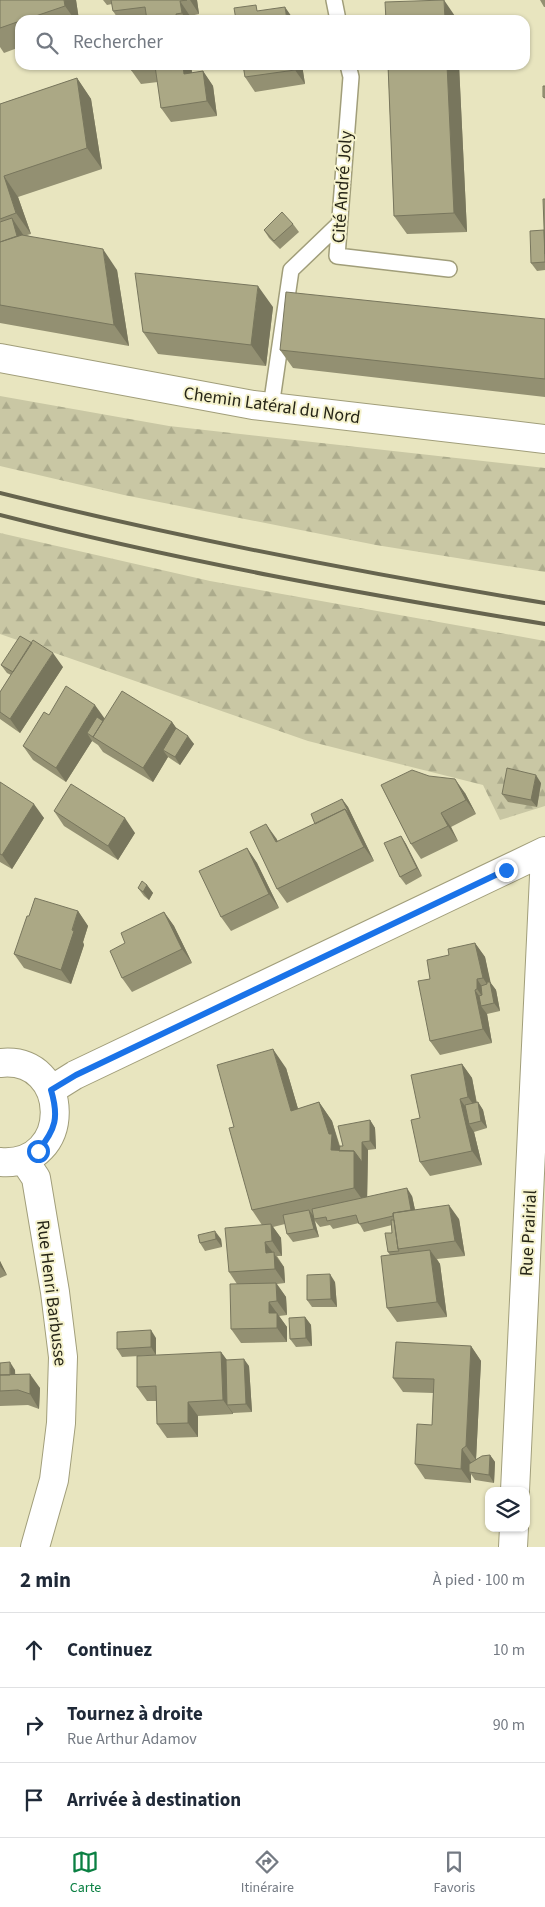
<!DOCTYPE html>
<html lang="fr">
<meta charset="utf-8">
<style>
:root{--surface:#fff;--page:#f6f6f7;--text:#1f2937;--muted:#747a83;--line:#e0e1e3;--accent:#0b8043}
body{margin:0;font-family:"Source Sans 3",sans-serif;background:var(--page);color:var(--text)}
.controls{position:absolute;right:15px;bottom:15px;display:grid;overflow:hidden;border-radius:10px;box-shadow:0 1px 4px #0004}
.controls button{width:45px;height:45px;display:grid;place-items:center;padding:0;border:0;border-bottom:1px solid var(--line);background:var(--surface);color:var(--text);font:25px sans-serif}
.stop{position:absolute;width:15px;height:15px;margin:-11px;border:4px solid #1a73e8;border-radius:50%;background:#fff}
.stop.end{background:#1a73e8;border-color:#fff;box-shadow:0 1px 5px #0008}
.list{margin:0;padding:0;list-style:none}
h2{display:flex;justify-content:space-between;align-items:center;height:65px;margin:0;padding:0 20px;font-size:21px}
h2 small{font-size:16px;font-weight:400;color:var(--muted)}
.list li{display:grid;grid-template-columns:32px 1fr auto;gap:15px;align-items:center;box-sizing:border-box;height:75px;padding:0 20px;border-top:1px solid var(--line)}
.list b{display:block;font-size:19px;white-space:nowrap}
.list p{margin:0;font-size:16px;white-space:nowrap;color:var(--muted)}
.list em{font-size:16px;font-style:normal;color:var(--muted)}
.icon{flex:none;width:28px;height:28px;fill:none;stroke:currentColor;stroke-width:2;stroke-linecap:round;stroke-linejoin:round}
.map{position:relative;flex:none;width:545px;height:1547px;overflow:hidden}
.search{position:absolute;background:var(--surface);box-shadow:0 1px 4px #0004;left:15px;right:15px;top:15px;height:55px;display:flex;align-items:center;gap:12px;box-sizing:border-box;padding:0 18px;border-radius:15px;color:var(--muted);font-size:19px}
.sheet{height:290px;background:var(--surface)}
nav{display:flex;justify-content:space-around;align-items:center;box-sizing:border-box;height:70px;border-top:1px solid var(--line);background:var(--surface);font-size:14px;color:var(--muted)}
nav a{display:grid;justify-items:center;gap:2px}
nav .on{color:var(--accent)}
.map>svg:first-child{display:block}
</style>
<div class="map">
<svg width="545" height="1547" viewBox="0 0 545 1547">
<defs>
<pattern id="forest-firs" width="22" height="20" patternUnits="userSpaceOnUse" patternTransform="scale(1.25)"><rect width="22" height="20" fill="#c9c7a4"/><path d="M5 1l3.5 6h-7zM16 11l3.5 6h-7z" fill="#acab8c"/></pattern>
</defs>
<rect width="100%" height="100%" fill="#e8e5bf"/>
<path fill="url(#forest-firs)" d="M0 396 169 426 545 468V572L376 545 124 495 0 466Z
M0 533 210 581 545 641V806L500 820 483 785 308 741 0 634Z"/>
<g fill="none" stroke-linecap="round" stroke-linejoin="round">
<defs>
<path id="lane" d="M334 0 338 20
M348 65 351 77 337 256 449 269
M271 407 291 270 339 224"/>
<path id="street" d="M0 358 253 405 545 439
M0 1063C72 1055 74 1168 0 1162
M51 1090 75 1075 545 851
M24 1160 36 1178 55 1292 63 1357 61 1423 54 1480 35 1547
M515 1491 545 855
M513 1547 514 1528"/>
</defs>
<use href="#lane" stroke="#a19e7a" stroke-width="18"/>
<use href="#street" stroke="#a19e7a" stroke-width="30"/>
<use href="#lane" stroke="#fff" stroke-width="15"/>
<use href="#street" stroke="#fff" stroke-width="28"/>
<path stroke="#66644e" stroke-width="4" d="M0 493C180 538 362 573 545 603
M0 515C179 561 362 594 545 624"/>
</g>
<path fill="#939072" d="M0 0H76L79 20H20V47L4 53 0 47Z
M103 0H197L199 14 190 16V20H119L113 11 112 4 107 5Z
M540 0H545V7H544Z
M131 65H191L192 73 203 71 213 86 217 116 171 122 161 108 158 82 141 84 131 70Z
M302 65 305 84 255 92 245 77Z
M388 65H459L467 232 407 234 394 216Z
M77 78 91 99 102 169 18 197 31 234 27 235 117 270 129 346 0 323V104Z
M545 199V270L537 271 531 263 544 230Z
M293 224 299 232 280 249 269 238 264 230Z
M273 307 266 366 158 354 143 332Z
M545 319V397L293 368 280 350Z
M1 665 63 667 20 733 0 719V692L11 675 7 673Z
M49 715 105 719 172 722 176 728 194 744 180 765 168 757 153 782 103 752 98 745 92 741 66 782 33 760 23 746Z
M0 782 44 818 12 869 0 862Z
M541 783 537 807 508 802 502 794Z
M381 785 465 793 476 814 451 827 458 841 421 859 411 844Z
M342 799 348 807 374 861 287 903 277 889 276 838 278 842 315 824Z
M54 811 135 833 118 860 64 826Z
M401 836 406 844 422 876 406 885 400 877Z
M247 848 257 863 279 908 231 931 221 917Z
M147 885 153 893 149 900 144 896 138 888Z
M78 911 88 926 83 942 84 945 71 984 24 968 14 954 29 916Z
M164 912 174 926 192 963 132 992 122 978 125 943Z
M475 943 485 957 490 982 496 990 500 1011 487 1014 492 1043 440 1055 430 1041V979L449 955Z
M462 1064 472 1078 477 1103 478 1102 483 1110 487 1128 474 1132 482 1165 430 1176 420 1162Z
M286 1068 298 1109 319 1102 332 1121 340 1146H343L370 1120 375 1128 376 1149 368 1150 367 1197 412 1196 415 1210 459 1219 465 1256 437 1259 440 1264 447 1317 397 1322 387 1308 390 1255 388 1252 392 1233V1225L364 1232 359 1223 333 1229 330 1225 320 1227 315 1221 319 1237 293 1242 287 1234 285 1224 273 1227 281 1238 282 1256H277L284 1267 285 1283 277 1284 286 1297 287 1315 279 1316 287 1327V1342L241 1343 231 1329 237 1284 229 1272 262 1225 252 1210 234 1127Z
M198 1235 221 1239 222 1247 205 1251 200 1243Z
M0 1261 7 1275 0 1278Z
M335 1282 337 1307H312L307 1300Z
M305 1317 311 1325 312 1346 296 1347 290 1339Z
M156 1338V1355L122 1357 117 1349Z
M471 1346 481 1361 476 1459 490 1455 495 1462 494 1483 475 1480 471 1474V1483L425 1479 415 1464 432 1425 433 1393 403 1392 393 1378Z
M221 1352 227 1360 249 1366 252 1412 233 1413V1414L198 1416V1437L167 1438 157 1424 156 1401H147L137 1387Z
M0 1363 15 1370V1374L40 1388 39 1409 28 1405 0 1406Z"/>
<path fill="#78765d" d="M64 0H76L79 20H75L65 6Z
M190 0H197L199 14Z
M444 0 457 19V20H445Z
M180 1 190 16V20H186L182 13Z
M285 7 294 20H287Z
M183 65H191L194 88 184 74Z
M294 65H302L305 84 295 70Z
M447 65H459L467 232 454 213Z
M203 71 213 86 217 116 207 101Z
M77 78 91 99 102 169 87 148Z
M4 176 18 197 31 234 16 213Z
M12 218 24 236 18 239Z
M103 249 117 270 129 346 114 325Z
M258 286 273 307 266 366 251 345Z
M53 653 63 667 20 733 10 719Z
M95 705 105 719 87 733 92 741 66 782 56 768Z
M172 722 182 736 163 750 168 757 153 782 143 768Z
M188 736 194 744 180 765 175 757Z
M536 775 541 783 537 807 531 800Z
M455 779 465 793 476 814 466 800Z
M342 799 348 807 374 861 364 847 345 809Z
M34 804 44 818 12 869 2 855Z
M441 813 451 827 458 841 448 826Z
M125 818 135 833 118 860 108 846Z
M266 824 276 838 286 857 276 842Z
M401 836 406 844 422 876 417 868Z
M247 848 257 863 279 908 269 894Z
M147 885 153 893 149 900 143 892Z
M78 911 88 926 83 942 84 945 71 984 61 970Z
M164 912 174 926 192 963 182 949Z
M475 943 485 957 491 984 490 982 496 990 500 1011 494 1003 492 992 483 978Z
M477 979 487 994V1003L477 989Z
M475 990 485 1004 481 1006 487 1014 492 1043 483 1029Z
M273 1049 286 1068 304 1129 291 1111Z
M462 1064 472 1078 478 1111 468 1097Z
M460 1099 470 1113 469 1124 474 1132 482 1165 472 1151Z
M319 1102 332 1121 339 1145 345 1152 331 1150 329 1134Z
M478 1102 483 1110 487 1128 481 1121Z
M370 1120 375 1128 376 1149 370 1141Z
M362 1142 368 1150 367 1206 354 1188V1151Z
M407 1188 412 1196 417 1219 411 1211Z
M449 1205 459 1219 465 1256 455 1241Z
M309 1210 315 1218 314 1219 319 1237 314 1229Z
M271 1224 281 1238 282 1256 272 1241Z
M215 1231 221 1239 222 1247 216 1239Z
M265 1242 284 1267 285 1283 275 1269 266 1253Z
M430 1250 440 1264 447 1317 437 1302Z
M0 1261 7 1275 0 1266Z
M330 1274 335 1282 337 1307 331 1299Z
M276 1283 286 1297 287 1315 277 1301Z
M269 1302 287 1327V1342L277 1328 269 1313Z
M305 1317 311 1325 312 1346 306 1338Z
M151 1330 156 1338V1355L151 1347Z
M471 1346 481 1361 476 1460 466 1446Z
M221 1352 231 1366 227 1405 233 1413V1414L223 1400Z
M244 1359 249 1366 252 1412 246 1404Z
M10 1362 15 1370 16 1389 11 1381Z
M30 1374 40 1388 39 1409 30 1394Z
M188 1402 198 1416V1437L188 1423Z
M462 1449 472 1464 469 1472 471 1474V1483L461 1469Z
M490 1455 495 1462 494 1483 489 1475Z"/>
<path fill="#aba885" stroke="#78765d" d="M0 0H64L65 6 24 20H20V21L0 28Z
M111 0H187L180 1 182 13 176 14 177 20H147L145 7 113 11Z
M444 0 445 20H386L385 2Z
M256 5 257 11 285 7 287 20H236L234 8Z
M131 65H183L184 74 203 71 207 101 161 108 155 66 131 70Z
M243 65H294L295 70 245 77Z
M388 65H447L454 213 394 216Z
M77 78 87 148 4 176 16 213 0 219V104Z
M543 86H545V98L543 97Z
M543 199H545V254Z
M282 212 293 224 274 241 264 230Z
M12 218 17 236 0 242V222Z
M544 230 545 262 531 263 530 231Z
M22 235 103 249 114 325 0 305V242Z
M135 273 258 286 251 345 143 332Z
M286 292 545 319V379L280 350Z
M20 636 32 643 13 672 1 665Z
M33 640 53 653 10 719 0 712V692Z
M66 686 95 705 56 768 23 746 44 712 49 715Z
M122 691 172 722 143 768 93 737Z
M97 717 103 721 93 737 87 733Z
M176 728 188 736 175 757 163 750Z
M507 768 536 775 531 800 502 794Z
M412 770 429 776 455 779 466 800 441 813 448 826 411 844 381 785Z
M0 782 34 804 2 855 0 854Z
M71 784 125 818 108 846 54 811Z
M342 799 350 815 345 809 315 824 311 814Z
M345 809 364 847 277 889 250 832 266 824 276 842Z
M401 836 417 868 400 877 384 843Z
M247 848 269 894 221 917 199 871Z
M142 881 147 885 143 892 138 888Z
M35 898 78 911 72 930 74 931 61 970 14 954 27 916H29Z
M164 912 182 949 122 978 110 951 125 943 121 933Z
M475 943 483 978 477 979V989L475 990 483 1029 430 1041 418 981 430 979 427 960 449 955 448 949Z
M487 982H490L494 1003 481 1006 479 996 482 995 481 986 487 984Z
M273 1049 291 1111 319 1102 329 1134H332L331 1150 354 1151V1188L252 1210 229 1128 234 1127 217 1065Z
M462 1064 468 1097 460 1099 472 1151 420 1162 411 1120 420 1118 411 1075Z
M478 1102 481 1121 469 1124 465 1105Z
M370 1120V1141L362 1142V1162L354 1151H339L340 1146H343L338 1126Z
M407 1188 411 1210 393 1213V1216L359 1224 356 1215 327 1221 326 1217 314 1219 312 1209Z
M449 1205 455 1241 398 1249 393 1213Z
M309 1210 314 1229 287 1234 283 1215Z
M391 1220H394L398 1249 399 1251 388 1252 385 1233H392Z
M271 1224 272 1241 265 1242 266 1253 274 1252 275 1269 229 1272 225 1228Z
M215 1231 216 1239 200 1243 198 1235Z
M430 1250 437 1302 387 1308 381 1256Z
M330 1274 331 1299 307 1300V1275Z
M276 1283 277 1301 269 1302V1313H277V1328L231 1329 230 1284Z
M305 1317 306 1338 290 1339 289 1318Z
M151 1330V1347L117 1349V1332Z
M396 1342 471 1346 466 1446 462 1449 461 1469 415 1464 417 1424 432 1425 434 1379 393 1378Z
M221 1352 223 1400 188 1402V1423L157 1424 156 1386 137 1387V1356Z
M244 1359 246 1404 227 1405 226 1360Z
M10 1362V1375H0V1363Z
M30 1374V1394L18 1390 0 1391V1375Z
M490 1455 489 1475 469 1472V1464L482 1456Z"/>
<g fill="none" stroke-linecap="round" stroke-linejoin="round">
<path stroke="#1a73e8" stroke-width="6" d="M38 1151C56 1129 59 1117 51 1090L76 1075 506 870"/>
</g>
<g text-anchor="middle" stroke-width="4" stroke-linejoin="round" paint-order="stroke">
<g font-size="18" fill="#262517" stroke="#f5f2cc">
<text transform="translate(342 187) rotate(-86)" y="6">Cité André Joly</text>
<text transform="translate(272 405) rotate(8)" y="6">Chemin Latéral du Nord</text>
<text transform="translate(528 1233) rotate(-87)" y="6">Rue Prairial</text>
<text transform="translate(52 1293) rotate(83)" y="6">Rue Henri Barbusse</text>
</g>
</g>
</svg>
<div class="controls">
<button><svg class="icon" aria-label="layers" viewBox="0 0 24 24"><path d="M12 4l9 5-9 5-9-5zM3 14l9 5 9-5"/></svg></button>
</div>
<div class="stop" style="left:38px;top:1151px"></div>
<div class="stop end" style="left:506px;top:870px"></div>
<div class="search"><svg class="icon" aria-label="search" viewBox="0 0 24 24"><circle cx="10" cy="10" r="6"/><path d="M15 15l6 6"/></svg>Rechercher</div>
</div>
<section class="sheet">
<h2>2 min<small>À pied · 100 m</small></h2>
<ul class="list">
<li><svg class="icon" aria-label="ahead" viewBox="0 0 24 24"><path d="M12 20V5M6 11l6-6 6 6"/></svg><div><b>Continuez</b></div><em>10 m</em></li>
<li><svg class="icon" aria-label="right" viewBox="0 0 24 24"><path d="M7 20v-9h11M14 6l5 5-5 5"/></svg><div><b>Tournez à droite</b><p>Rue Arthur Adamov</p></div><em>90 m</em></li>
<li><svg class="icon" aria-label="arrive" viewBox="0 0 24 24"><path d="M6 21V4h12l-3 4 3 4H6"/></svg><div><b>Arrivée à destination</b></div></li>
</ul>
</section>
<nav>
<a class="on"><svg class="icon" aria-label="map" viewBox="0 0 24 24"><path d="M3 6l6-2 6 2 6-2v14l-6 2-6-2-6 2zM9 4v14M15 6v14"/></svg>Carte</a>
<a><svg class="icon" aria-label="directions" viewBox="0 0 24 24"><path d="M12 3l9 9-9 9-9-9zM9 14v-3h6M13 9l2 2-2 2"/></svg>Itinéraire</a>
<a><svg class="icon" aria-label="saved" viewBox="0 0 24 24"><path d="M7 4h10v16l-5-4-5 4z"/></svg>Favoris</a>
</nav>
